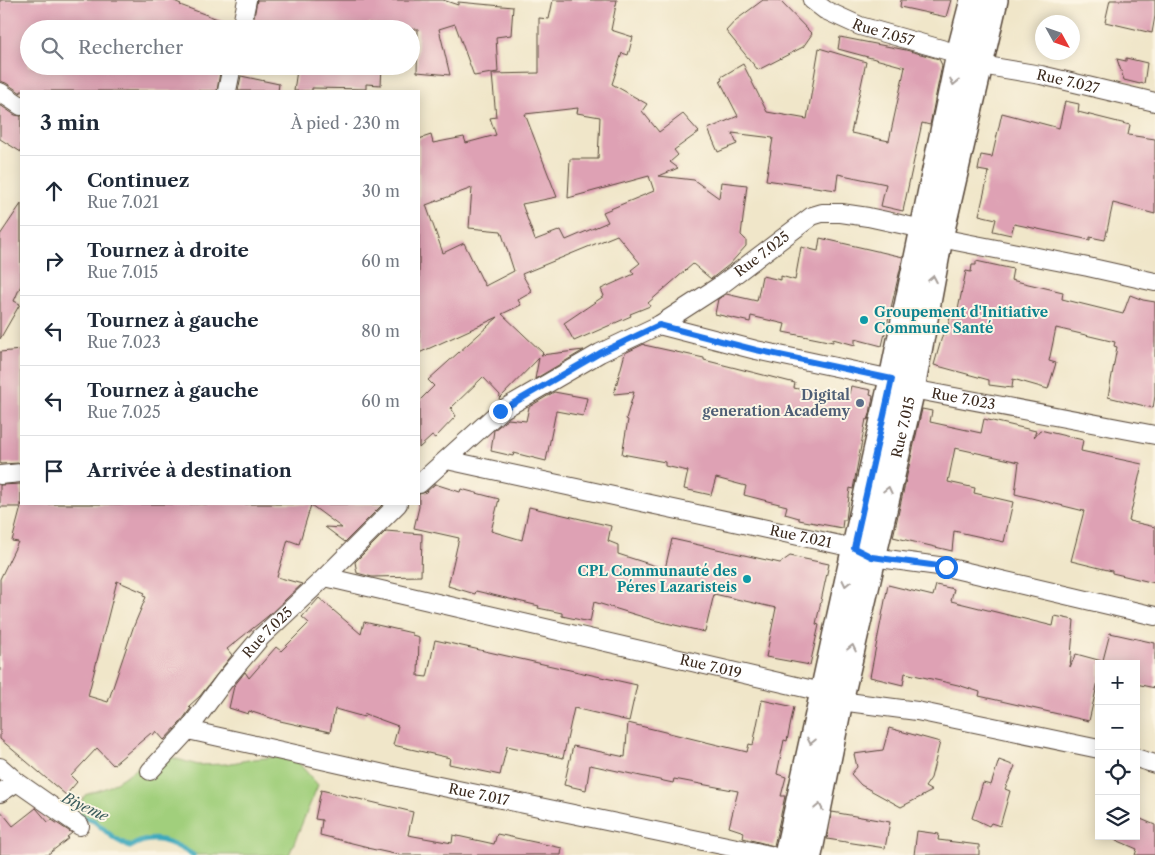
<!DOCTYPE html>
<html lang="fr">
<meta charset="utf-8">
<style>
:root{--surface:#fff;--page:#f6f6f7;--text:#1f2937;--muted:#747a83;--line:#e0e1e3}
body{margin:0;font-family:"Libre Caslon Text",serif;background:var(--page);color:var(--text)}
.controls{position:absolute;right:15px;bottom:15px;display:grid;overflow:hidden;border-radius:0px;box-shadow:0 2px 12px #0003}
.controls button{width:45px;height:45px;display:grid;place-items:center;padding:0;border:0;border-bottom:1px solid var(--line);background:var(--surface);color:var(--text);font:25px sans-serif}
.compass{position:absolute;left:1035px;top:15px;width:45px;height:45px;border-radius:50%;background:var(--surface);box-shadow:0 2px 12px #0003;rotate:130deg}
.stop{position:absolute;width:15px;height:15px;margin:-11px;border:4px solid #1a73e8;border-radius:50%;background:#fff}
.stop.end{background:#1a73e8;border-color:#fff;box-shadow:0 1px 5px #0008}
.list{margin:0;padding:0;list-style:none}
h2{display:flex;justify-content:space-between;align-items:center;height:65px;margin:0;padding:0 20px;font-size:21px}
h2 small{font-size:16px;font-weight:400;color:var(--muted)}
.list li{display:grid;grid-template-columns:32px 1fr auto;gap:15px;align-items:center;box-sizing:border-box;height:70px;padding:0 20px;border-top:1px solid var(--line)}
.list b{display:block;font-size:19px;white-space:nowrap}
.list p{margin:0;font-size:16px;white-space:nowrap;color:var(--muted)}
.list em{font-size:16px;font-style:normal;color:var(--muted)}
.icon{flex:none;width:28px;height:28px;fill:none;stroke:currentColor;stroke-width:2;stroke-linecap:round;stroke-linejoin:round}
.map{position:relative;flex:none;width:1155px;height:855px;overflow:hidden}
.search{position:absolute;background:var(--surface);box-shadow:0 2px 12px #0003;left:20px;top:20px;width:400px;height:55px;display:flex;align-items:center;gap:12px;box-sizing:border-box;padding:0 18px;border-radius:28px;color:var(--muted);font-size:19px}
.panel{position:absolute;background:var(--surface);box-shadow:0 2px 12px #0003;left:20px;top:90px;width:400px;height:415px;border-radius:0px}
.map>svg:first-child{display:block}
</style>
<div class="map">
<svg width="1155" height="855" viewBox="0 0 1155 855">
<rect width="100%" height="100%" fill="#fcf5e5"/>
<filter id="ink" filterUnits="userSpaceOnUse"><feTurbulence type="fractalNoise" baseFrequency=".02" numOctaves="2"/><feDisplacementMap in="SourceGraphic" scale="10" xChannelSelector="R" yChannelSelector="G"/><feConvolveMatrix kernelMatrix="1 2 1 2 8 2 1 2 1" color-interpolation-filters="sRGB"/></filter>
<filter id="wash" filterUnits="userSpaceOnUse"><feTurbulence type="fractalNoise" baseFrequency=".0096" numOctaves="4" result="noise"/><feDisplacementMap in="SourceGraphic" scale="20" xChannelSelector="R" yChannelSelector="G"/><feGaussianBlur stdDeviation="1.12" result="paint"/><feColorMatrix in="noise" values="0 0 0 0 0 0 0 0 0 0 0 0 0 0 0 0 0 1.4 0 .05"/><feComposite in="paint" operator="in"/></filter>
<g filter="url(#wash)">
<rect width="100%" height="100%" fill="#f0e6c9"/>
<path fill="#a1cf7c" stroke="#6e7c4d" d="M152 754 166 756 198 765 226 764 254 759 276 757 296 760 318 785 289 855H193L170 841 154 839 135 844 130 847 114 838 94 821 62 809 79 806 85 795 108 787 133 771Z"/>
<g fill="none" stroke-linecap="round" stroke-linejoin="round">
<path stroke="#3da9bc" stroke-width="5.5" d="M75 814 94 821 114 838 130 847C154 832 172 842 193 855"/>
</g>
<g id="blocks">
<path fill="#dea1b4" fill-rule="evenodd" d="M0 0H172L181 4 180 5 231 24V29H29V66H221L217 91H21V93L6 83 0 81Z
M257 0H443L458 5V2L513 7 511 35 496 37 498 72 474 76 455 24 439 29 450 75 417 72 418 29H392L369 23V29H252Z
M553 0H617L611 30 633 37 628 55 622 53 612 84 647 104 642 111 659 132 683 114 699 132 674 150 678 155 670 162 678 168 659 176 694 180 719 198 721 182 747 185 741 235 746 240V246L729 265 711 279 693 264 648 303 650 306 630 314 631 316 574 341 564 323 604 296 601 289 634 274 631 270 640 263 617 235 522 274 532 292 518 300 521 305 502 314 543 353 541 355 584 350 535 379 539 358 499 399 500 395 483 377 451 408 456 416 435 438 432 436 419 448V401L434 386 428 380 498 317 419 353V139L431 135 433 143 464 137 466 143 496 135 490 118 496 117 492 74 539 73V18L549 19ZM578 108 577 113 600 117 598 159H570L568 198 649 176 654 191 603 212 608 222 566 240 561 230 535 240 522 204 557 197 525 114ZM472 188 469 228 501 231 514 271 485 286 464 243 443 253 426 205Z
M763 0H779L812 34 803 47 758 70 726 31 736 20Z
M901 0H951L946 17 900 7Z
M1110 0H1155V16L1152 33 1105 22Z
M840 37 906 50 939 59 942 65 930 125 922 123 903 211 881 206 886 184 838 174 836 190 766 180 773 138 732 133 737 144 718 152 708 129 738 116 720 81 722 80 721 77 743 64 767 112 807 119 819 48 866 62 851 133 889 141 905 67 838 49Z
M1126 58 1147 63 1144 84 1140 83V84L1124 80 1117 59 1126 61Z
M327 66H382L381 85 366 84V89L312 88V91H294L297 70 326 74Z
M241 76 279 84 278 91H238Z
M1065 101 1079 104 1078 112 1130 125 1128 135 1155 139V214L1113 203 1105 240 1090 237V240L1014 224 1011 235 993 231 996 219 979 215 989 172 978 170 981 155 992 157 1002 113 1059 128Z
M0 105 15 115 21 116V152L0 139Z
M21 204V285L14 301 20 304 0 339V235Z
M820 238 903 257 882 346 855 339V345L833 339V342L783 332 785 324 751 316 750 322 715 314 718 299 726 294 757 301 762 276 781 280V276L795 280 801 247 818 251Z
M976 261 1013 269 1011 280 1063 292 1062 299 1123 314 1130 295 1143 300 1155 302V396L1153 408 1108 397 1117 347 1114 346 1115 342 1056 328 1049 361 1056 363 1048 389 1013 379 1012 388 989 385V380L934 365 943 333 946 335 950 317 956 319 966 271 971 272 972 265H976Z
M644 344V345L704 358V360L795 383 794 388 816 393 849 394 851 386 871 390 870 395 873 396 870 414 868 420 866 419 853 489 850 488 846 520H843L842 528 799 520V518L785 514 787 506 744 495 746 486 716 478 711 495 684 489 688 471 665 466V462L622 454 628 420 626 419 634 392 614 394 625 353Z
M21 350V463L0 464V352Z
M554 392 587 398 583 416 556 411 546 461 514 453 513 456 491 451 494 430 508 419 526 421 529 407Z
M922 409 932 411 930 422 981 433 984 419 1036 431 1034 437 1040 430 1083 440 1081 451 1142 464 1129 521 1155 527V583L1112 573V571L1071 561 1084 511 1015 494 1019 462 955 448 948 482 975 488 974 493 1013 502 1004 542 954 531 952 551 893 537Z
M21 484V506L22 504H383L345 542 325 527 342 528 311 505 299 544 288 540 277 577 302 584 268 616 227 649 232 655 200 696 189 706 191 708 180 723 164 740 156 731 153 735 151 733 113 765 97 748 71 776 77 782 66 795 0 739V579L18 542 12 541 21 507H0V485ZM117 581 145 593 143 596 146 597 133 628 108 702 88 696Z
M435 484 460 492 461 489 499 499 491 531 522 540 529 507 611 526 608 541 618 545V554L665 569 672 539 780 563 790 556 829 564 816 624 819 625 810 665 766 657 776 608 714 594 705 632 653 620 594 602 590 622 562 616V613L538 608 539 606 476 591 475 594 448 586 459 538 414 528 419 507V494L426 492Z
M386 531 422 534 421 576 372 577 357 573 355 562Z
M888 585 933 596 936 585 954 589 951 601 1053 626 1055 616 1074 620 1070 667 1076 654 1102 661 1101 664H1099V677L1089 721 979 696 980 692 958 685 905 673 903 685 870 677Z
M319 598 361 634 364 622 412 633V635L419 637 418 676 427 677 435 640 637 685 629 721 574 708 563 758 507 746 500 775 449 764 450 758 393 745 398 726 365 714 364 717 335 709 330 732 280 721 249 711 248 714 229 708 234 686 245 672 249 678 276 647 281 651 309 623 302 617Z
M1110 633 1155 643V688L1136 684V664H1102Z
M762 700 794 707 787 741 784 740 777 774 786 777 781 796H785L774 846 743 838 744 832 729 827 738 791 674 779 673 783 590 765 586 790 564 785 573 746 625 757 628 723 747 752 749 744 753 745Z
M889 728 940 742 931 778 925 787 932 791 901 807 861 785 851 774 857 767 854 754 883 750Z
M999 760 1015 766 1005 789 1010 791 1000 826 991 823 989 826 972 818 983 783 991 785Z
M321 790 413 812 408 835 452 843 453 835 494 844 497 834 562 848 561 855H399L367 848 368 847 320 835 322 820 315 819Z
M36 808 48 822 52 820 72 833 67 837 69 838 47 855H0V810L13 826Z
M832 812 890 822 885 848 827 839Z
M1136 817 1155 825V855H1135L1137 849 1107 836H1136Z
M917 831 939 834 938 840 979 845V855H914Z"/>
</g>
</g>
<g filter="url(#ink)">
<use href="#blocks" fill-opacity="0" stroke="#564638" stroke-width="1"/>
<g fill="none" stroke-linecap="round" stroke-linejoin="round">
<defs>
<g id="minor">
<path id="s1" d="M812 0 825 10 860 26 959 54 981 65 1041 75 1155 102"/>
<path d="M241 29 247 0"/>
<path d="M227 91 232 66"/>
<path d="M0 92 21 106"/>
<path id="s2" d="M659 325 756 350 892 379 912 389 1155 435"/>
<path id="s3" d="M447 460 854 548 872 557 946 567 1155 616"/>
<path d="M0 475 21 473"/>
<path id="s4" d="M419 484 500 411 600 353 659 325 721 285 812 216 822 213H841L868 217 923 229 940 238 1088 267 1155 282"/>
<path id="s5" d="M325 577 822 692 840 701 917 711 1099 749"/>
<path id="s6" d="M188 730 429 784 770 855"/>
<path d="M1136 758 1155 764"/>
<path d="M0 767 17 782 80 826"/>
<path id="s7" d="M150 771 188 730 224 681 261 637 325 577 398 504"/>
<path d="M0 793 17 782"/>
</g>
<g id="secondary">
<path d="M787 855 892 379 959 54 973 0"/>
<path id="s8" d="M809 855 840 701 912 389 940 238 995 0"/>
</g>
</defs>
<use href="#minor" stroke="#564638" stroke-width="20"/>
<use href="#secondary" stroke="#564638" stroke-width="28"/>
<use href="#minor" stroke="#fff" stroke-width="18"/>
<use href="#secondary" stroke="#fff" stroke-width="25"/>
</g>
<defs><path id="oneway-chevron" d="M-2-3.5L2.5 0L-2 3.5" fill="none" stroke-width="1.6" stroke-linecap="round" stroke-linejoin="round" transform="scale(1.25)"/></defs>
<g stroke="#a79f9a">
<use href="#oneway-chevron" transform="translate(954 82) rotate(102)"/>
<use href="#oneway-chevron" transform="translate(933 279) rotate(-79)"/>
<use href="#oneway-chevron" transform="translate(888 490) rotate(-77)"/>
<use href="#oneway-chevron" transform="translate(846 583) rotate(102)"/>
<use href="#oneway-chevron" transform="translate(852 648) rotate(-78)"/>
<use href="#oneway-chevron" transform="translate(811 741) rotate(102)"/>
<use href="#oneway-chevron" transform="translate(819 807) rotate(-79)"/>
</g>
</g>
<g fill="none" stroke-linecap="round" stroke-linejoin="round" filter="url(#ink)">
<path stroke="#1a73e8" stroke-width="6" d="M500 411 600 353 659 325 756 350 892 379 854 548 872 557 946 567"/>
</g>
<g fill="#0f9aa8" stroke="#fcf5e5" stroke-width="2">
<circle cx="864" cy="320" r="5"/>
<circle cx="747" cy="579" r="5"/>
</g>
<circle fill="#5c6f8a" stroke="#fcf5e5" stroke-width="2" cx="860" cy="403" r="5"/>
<g text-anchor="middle" stroke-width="4" stroke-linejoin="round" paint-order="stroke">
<g font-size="14" fill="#3b2a1e" stroke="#fcf5e5">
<text dy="5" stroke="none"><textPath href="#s1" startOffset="79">Rue 7.057</textPath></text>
<text dy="5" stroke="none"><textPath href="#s1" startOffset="271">Rue 7.027</textPath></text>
<text dy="5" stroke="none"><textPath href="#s4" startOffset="415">Rue 7.025</textPath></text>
<text dy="5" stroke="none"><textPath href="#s2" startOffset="314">Rue 7.023</textPath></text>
<text dy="5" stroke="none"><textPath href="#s8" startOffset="438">Rue 7.015</textPath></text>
<text dy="5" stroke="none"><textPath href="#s3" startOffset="362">Rue 7.021</textPath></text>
<text dy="5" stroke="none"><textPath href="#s7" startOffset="182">Rue 7.025</textPath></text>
<text dy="5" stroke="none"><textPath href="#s5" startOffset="396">Rue 7.019</textPath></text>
<text dy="5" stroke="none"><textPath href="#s6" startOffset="298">Rue 7.017</textPath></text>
</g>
<g font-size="14" font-weight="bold" fill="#0d838f" stroke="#fcf5e5" text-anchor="start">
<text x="874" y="317">Groupement d'Initiative<tspan x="874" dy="16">Commune Santé</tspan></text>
<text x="737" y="576" text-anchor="end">CPL Communauté des<tspan x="737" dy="16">Péres Lazaristeis</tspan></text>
</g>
<g font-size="14" font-weight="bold" fill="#4e5e75" stroke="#fcf5e5" text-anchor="end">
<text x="850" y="400">Digital<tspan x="850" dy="16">generation Academy</tspan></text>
</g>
<g font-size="15" font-style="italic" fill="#3c5d5d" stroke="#fcf5e5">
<text transform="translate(85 807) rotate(25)" y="5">Biyeme</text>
</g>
</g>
</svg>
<div class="controls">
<button>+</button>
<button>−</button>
<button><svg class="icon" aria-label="locate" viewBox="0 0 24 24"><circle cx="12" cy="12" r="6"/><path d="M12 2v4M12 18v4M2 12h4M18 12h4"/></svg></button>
<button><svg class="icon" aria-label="layers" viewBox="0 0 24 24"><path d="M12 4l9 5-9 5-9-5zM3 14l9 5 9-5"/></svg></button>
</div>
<svg class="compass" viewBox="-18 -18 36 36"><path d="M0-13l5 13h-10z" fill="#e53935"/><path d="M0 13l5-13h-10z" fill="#747a83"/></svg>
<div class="stop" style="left:946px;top:567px"></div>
<div class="stop end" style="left:500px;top:411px"></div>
<div class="search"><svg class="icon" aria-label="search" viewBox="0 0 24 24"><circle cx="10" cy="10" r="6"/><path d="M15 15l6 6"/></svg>Rechercher</div>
<section class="panel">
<h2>3 min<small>À pied · 230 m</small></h2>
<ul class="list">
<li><svg class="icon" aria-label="ahead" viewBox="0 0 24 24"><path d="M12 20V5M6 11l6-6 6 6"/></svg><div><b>Continuez</b><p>Rue 7.021</p></div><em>30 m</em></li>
<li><svg class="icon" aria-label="right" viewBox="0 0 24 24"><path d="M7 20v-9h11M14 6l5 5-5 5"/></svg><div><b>Tournez à droite</b><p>Rue 7.015</p></div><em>60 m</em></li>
<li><svg class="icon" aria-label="left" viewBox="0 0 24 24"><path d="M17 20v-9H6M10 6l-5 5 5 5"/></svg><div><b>Tournez à gauche</b><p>Rue 7.023</p></div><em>80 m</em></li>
<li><svg class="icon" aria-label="left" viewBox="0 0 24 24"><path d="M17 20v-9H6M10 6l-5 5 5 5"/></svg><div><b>Tournez à gauche</b><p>Rue 7.025</p></div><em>60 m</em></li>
<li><svg class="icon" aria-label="arrive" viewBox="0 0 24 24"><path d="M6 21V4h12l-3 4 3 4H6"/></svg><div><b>Arrivée à destination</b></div></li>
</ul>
</section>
</div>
